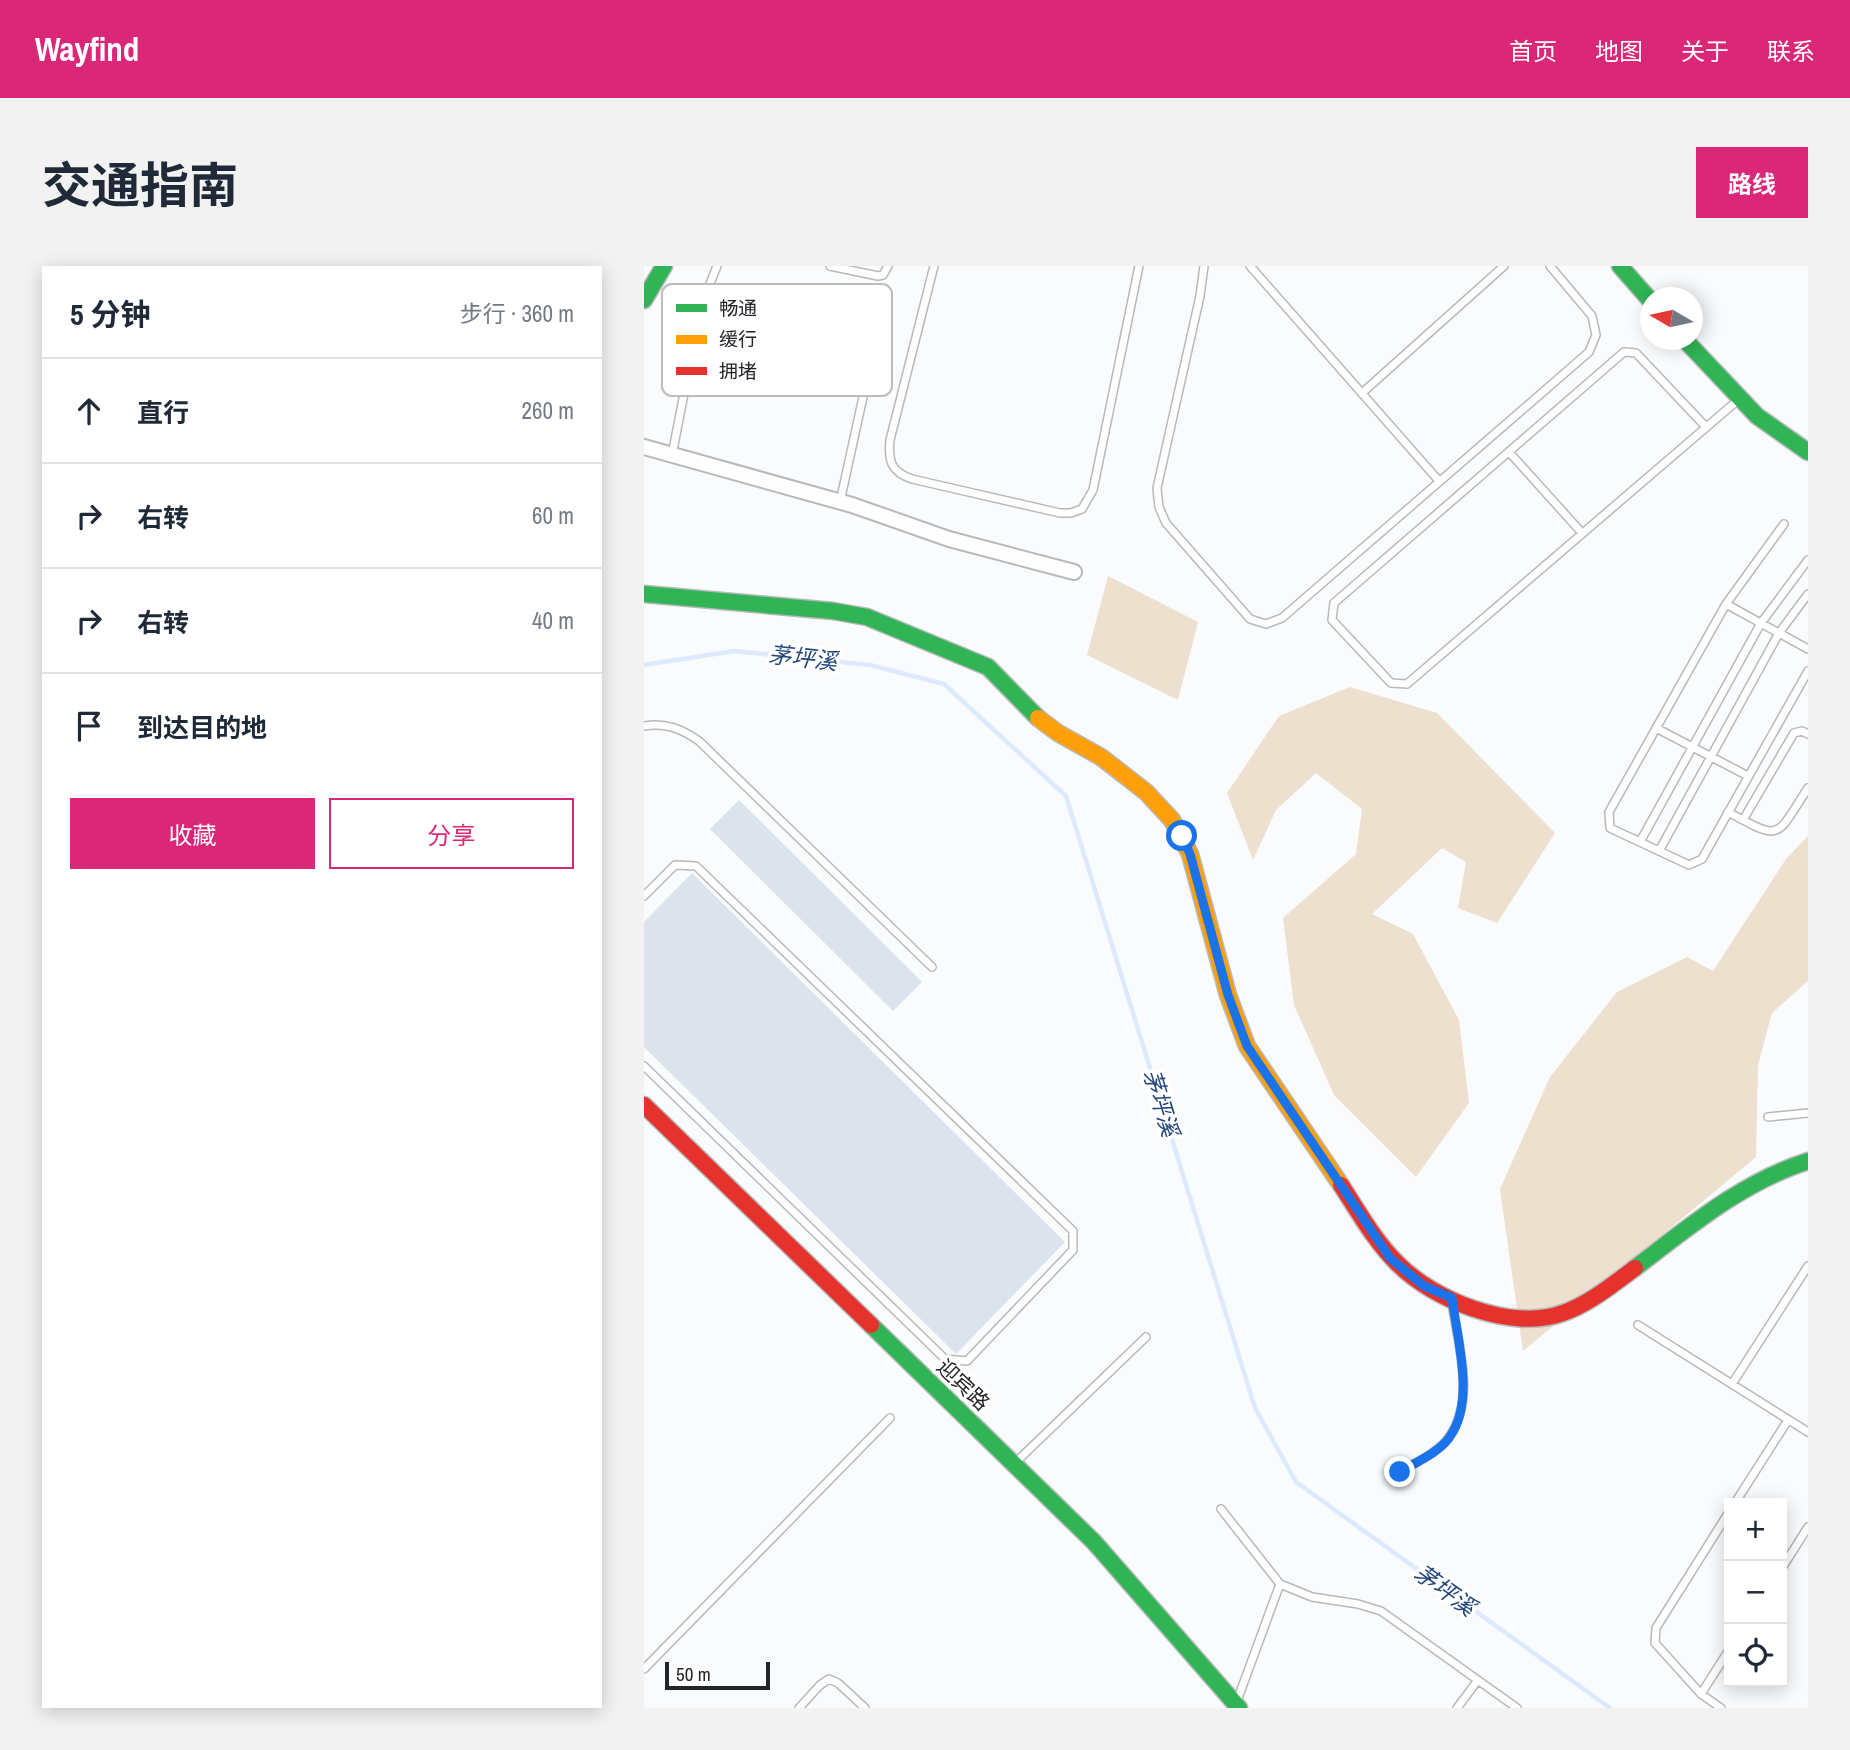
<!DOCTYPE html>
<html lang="zh">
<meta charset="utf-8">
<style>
:root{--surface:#fff;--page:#f2f2f3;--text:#1f2937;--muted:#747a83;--line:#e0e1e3;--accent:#db2777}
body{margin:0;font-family:"Archivo Narrow","Noto Sans SC",sans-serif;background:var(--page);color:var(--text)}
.controls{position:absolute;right:21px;bottom:21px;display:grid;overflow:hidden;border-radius:0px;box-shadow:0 4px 18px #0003}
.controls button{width:63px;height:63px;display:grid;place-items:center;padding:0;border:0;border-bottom:2px solid var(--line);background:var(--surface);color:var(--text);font:35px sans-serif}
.compass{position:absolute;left:996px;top:21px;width:63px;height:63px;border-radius:50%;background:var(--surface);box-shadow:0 4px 18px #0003;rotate:279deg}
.scale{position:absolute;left:21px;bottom:18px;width:105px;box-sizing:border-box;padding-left:7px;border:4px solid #222427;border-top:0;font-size:19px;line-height:24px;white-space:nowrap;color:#222427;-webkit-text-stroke:5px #fff;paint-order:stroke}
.stop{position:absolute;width:21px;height:21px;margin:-16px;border:5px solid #1a73e8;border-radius:50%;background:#fff}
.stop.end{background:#1a73e8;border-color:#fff;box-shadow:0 2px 7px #0008}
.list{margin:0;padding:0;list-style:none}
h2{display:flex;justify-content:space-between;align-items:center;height:91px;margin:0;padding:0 28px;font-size:30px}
h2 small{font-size:23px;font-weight:400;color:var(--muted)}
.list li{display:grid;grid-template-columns:46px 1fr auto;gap:21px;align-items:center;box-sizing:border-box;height:105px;padding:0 28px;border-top:2px solid var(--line)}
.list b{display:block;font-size:26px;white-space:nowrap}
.list em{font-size:23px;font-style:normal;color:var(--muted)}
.actions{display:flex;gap:14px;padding:21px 28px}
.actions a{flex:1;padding:16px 0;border:2px solid var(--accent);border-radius:0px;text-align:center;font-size:24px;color:var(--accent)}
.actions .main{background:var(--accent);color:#fff}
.icon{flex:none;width:38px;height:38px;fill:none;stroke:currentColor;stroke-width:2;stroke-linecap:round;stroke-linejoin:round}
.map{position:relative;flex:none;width:1164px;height:1442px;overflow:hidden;border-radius:0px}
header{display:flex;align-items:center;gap:42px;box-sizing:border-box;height:98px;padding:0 35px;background:var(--accent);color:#fff}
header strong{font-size:33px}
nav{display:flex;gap:38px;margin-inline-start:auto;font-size:24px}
.intro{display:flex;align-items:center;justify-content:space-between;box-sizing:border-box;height:168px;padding:0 42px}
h1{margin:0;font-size:49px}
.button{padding:18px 32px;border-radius:0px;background:var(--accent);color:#fff;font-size:24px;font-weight:700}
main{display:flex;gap:42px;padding:0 42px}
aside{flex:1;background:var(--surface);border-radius:0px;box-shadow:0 4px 18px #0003}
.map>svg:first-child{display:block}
</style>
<header>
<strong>Wayfind</strong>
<nav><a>首页</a><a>地图</a><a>关于</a><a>联系</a></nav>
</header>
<div class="intro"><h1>交通指南</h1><a class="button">路线</a></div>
<main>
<aside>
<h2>5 分钟<small>步行 · 360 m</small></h2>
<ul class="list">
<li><svg class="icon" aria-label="ahead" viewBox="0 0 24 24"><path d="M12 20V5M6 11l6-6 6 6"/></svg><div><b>直行</b></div><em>260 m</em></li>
<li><svg class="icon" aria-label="right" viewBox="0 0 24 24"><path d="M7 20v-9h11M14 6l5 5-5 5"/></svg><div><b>右转</b></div><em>60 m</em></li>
<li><svg class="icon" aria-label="right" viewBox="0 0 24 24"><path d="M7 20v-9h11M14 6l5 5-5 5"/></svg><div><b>右转</b></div><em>40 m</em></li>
<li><svg class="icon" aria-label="arrive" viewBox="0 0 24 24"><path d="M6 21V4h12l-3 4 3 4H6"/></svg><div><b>到达目的地</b></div></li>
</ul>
<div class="actions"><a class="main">收藏</a><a>分享</a></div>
</aside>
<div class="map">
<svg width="1164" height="1442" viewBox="0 0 1164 1442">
<rect width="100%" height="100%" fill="#f9fbfd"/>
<path fill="#ede0ce" d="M464 310 554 356 534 434 443 389Z
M706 421 793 447 911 567 853 657 814 642 822 596 798 582 728 648 769 668 815 754 825 837 772 911 690 829 650 739 639 652 712 588 718 543 672 507 632 544 609 594 583 527 635 450Z
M1164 570V715L1128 747 1114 799 1112 891 879 1085 856 923 906 811 973 726 1043 691 1069 705 1142 593Z"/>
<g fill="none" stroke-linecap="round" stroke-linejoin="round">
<path stroke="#ddeafd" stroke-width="4.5" d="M0 399 90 385 226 399 300 418 422 530 611 1142 652 1216 966 1442"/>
</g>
<path fill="#dce3ec" d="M95 534 278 716 249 745 66 563Z
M48 607 421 976 312 1088 0 781V656Z"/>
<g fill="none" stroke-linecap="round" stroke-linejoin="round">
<defs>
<path id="lane" d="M186 0 234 10 239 9 244 0
M290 0 246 174C244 195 247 206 268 213L416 247H427L438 243 449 224 495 0
M560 0 556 30 513 222 515 241 522 257 606 353 622 358 638 352 945 86 952 69 948 50 906 0
M606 0 795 215
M52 59 225 102
M718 127 860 0
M1062 161 992 87 980 86 690 337 688 354 747 417 763 418 1094 134
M865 186 938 267
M28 189 57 41 73 0
M196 236 240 35
M1140 258 1082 338 965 546 966 562 1045 599 1058 593 1164 405
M1082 338 1164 383
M0 460C21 456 38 463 55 475L288 701
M1012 462 1104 510
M1084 546C1139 576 1131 572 1164 522
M1099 554 1150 467 1158 465 1164 468
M996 576 1117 357 1164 294
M1015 585 1135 367 1164 328
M0 630 31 599 52 600 429 965V984L323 1095 301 1093 0 800
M1124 851 1164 847
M994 1059 1164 1166
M1088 1118 1164 1000
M371 1197 502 1071
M756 1206C772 1196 794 1187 805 1171 832 1134 814 1078 808 1037
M1091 1237 1144 1154
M577 1243 636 1318 668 1331 714 1338 737 1345 873 1442
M1138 1302 1164 1261
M0 1403 246 1152
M1057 1428 1085 1384
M593 1435 636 1318
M155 1442 176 1419 185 1413 194 1417 221 1442
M813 1442 834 1414
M1077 1442 1057 1428 1011 1377 1012 1362 1085 1246"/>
<path id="street" d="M0 181 208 239 305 273 430 306"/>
<path id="fast" d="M976 0 1006 34
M0 34 20 0
M1041 74 1113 150 1164 186
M0 328 189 345 223 351 344 401 394 452
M991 1002C1045 961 1098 916 1164 895
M227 1059 450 1276 595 1442"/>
<path id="slow" d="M394 452 414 467 457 491 502 526 528 554 546 588 584 729 603 780 697 919"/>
<path id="jam" d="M0 839 227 1059
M697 919C714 945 730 974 753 997 789 1034 868 1066 919 1047 945 1038 968 1019 991 1002"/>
</defs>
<use href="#lane" stroke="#b7b9bb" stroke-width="10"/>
<use href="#street" stroke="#b7b9bb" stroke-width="18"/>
<use href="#fast" stroke="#b7b9bb" stroke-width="19"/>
<use href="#slow" stroke="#b7b9bb" stroke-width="19"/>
<use href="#jam" stroke="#b7b9bb" stroke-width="19"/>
<use href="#lane" stroke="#fefeff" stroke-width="7"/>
<use href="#street" stroke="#fefeff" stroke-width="14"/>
<use href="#fast" stroke="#30b455" stroke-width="16"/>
<use href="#slow" stroke="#ff9f0a" stroke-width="16"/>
<use href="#jam" stroke="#e5322d" stroke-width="16"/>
</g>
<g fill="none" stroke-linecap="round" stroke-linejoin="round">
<path stroke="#1a73e8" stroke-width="9" d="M538 570 546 588 584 729 603 780 746 992 780 1020 808 1032C813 1073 832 1136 805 1172 794 1187 772 1196 756 1206"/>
</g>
<g text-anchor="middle" stroke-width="7" stroke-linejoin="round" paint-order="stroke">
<g font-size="21" fill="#222427" stroke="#fff">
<text transform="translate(319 1119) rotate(44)" y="7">迎宾路</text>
</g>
<g font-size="23" font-style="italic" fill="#23467a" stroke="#fff">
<text transform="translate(159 392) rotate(6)" y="8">茅坪溪</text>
<text transform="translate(517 837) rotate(73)" y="8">茅坪溪</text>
<text transform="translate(801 1324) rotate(36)" y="8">茅坪溪</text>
</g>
</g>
<rect x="18" y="18" width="230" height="112" rx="10" fill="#fff" stroke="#bdbdbe" stroke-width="2"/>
<rect x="32" y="38" width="31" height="8" fill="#30b455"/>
<rect x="32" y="69" width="31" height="9" fill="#ff9f0a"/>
<rect x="32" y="101" width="31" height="8" fill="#e5322d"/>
<g font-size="19" fill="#222427">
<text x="75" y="49">畅通</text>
<text x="75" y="80">缓行</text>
<text x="75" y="112">拥堵</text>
</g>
</svg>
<div class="controls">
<button>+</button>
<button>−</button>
<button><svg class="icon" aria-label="locate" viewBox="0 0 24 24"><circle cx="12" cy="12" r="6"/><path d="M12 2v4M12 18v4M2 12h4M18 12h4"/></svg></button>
</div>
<svg class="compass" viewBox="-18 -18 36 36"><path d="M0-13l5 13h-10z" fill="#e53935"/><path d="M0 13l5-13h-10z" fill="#747a83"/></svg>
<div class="scale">50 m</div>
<div class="stop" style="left:538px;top:570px"></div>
<div class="stop end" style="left:756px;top:1206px"></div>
</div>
</main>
